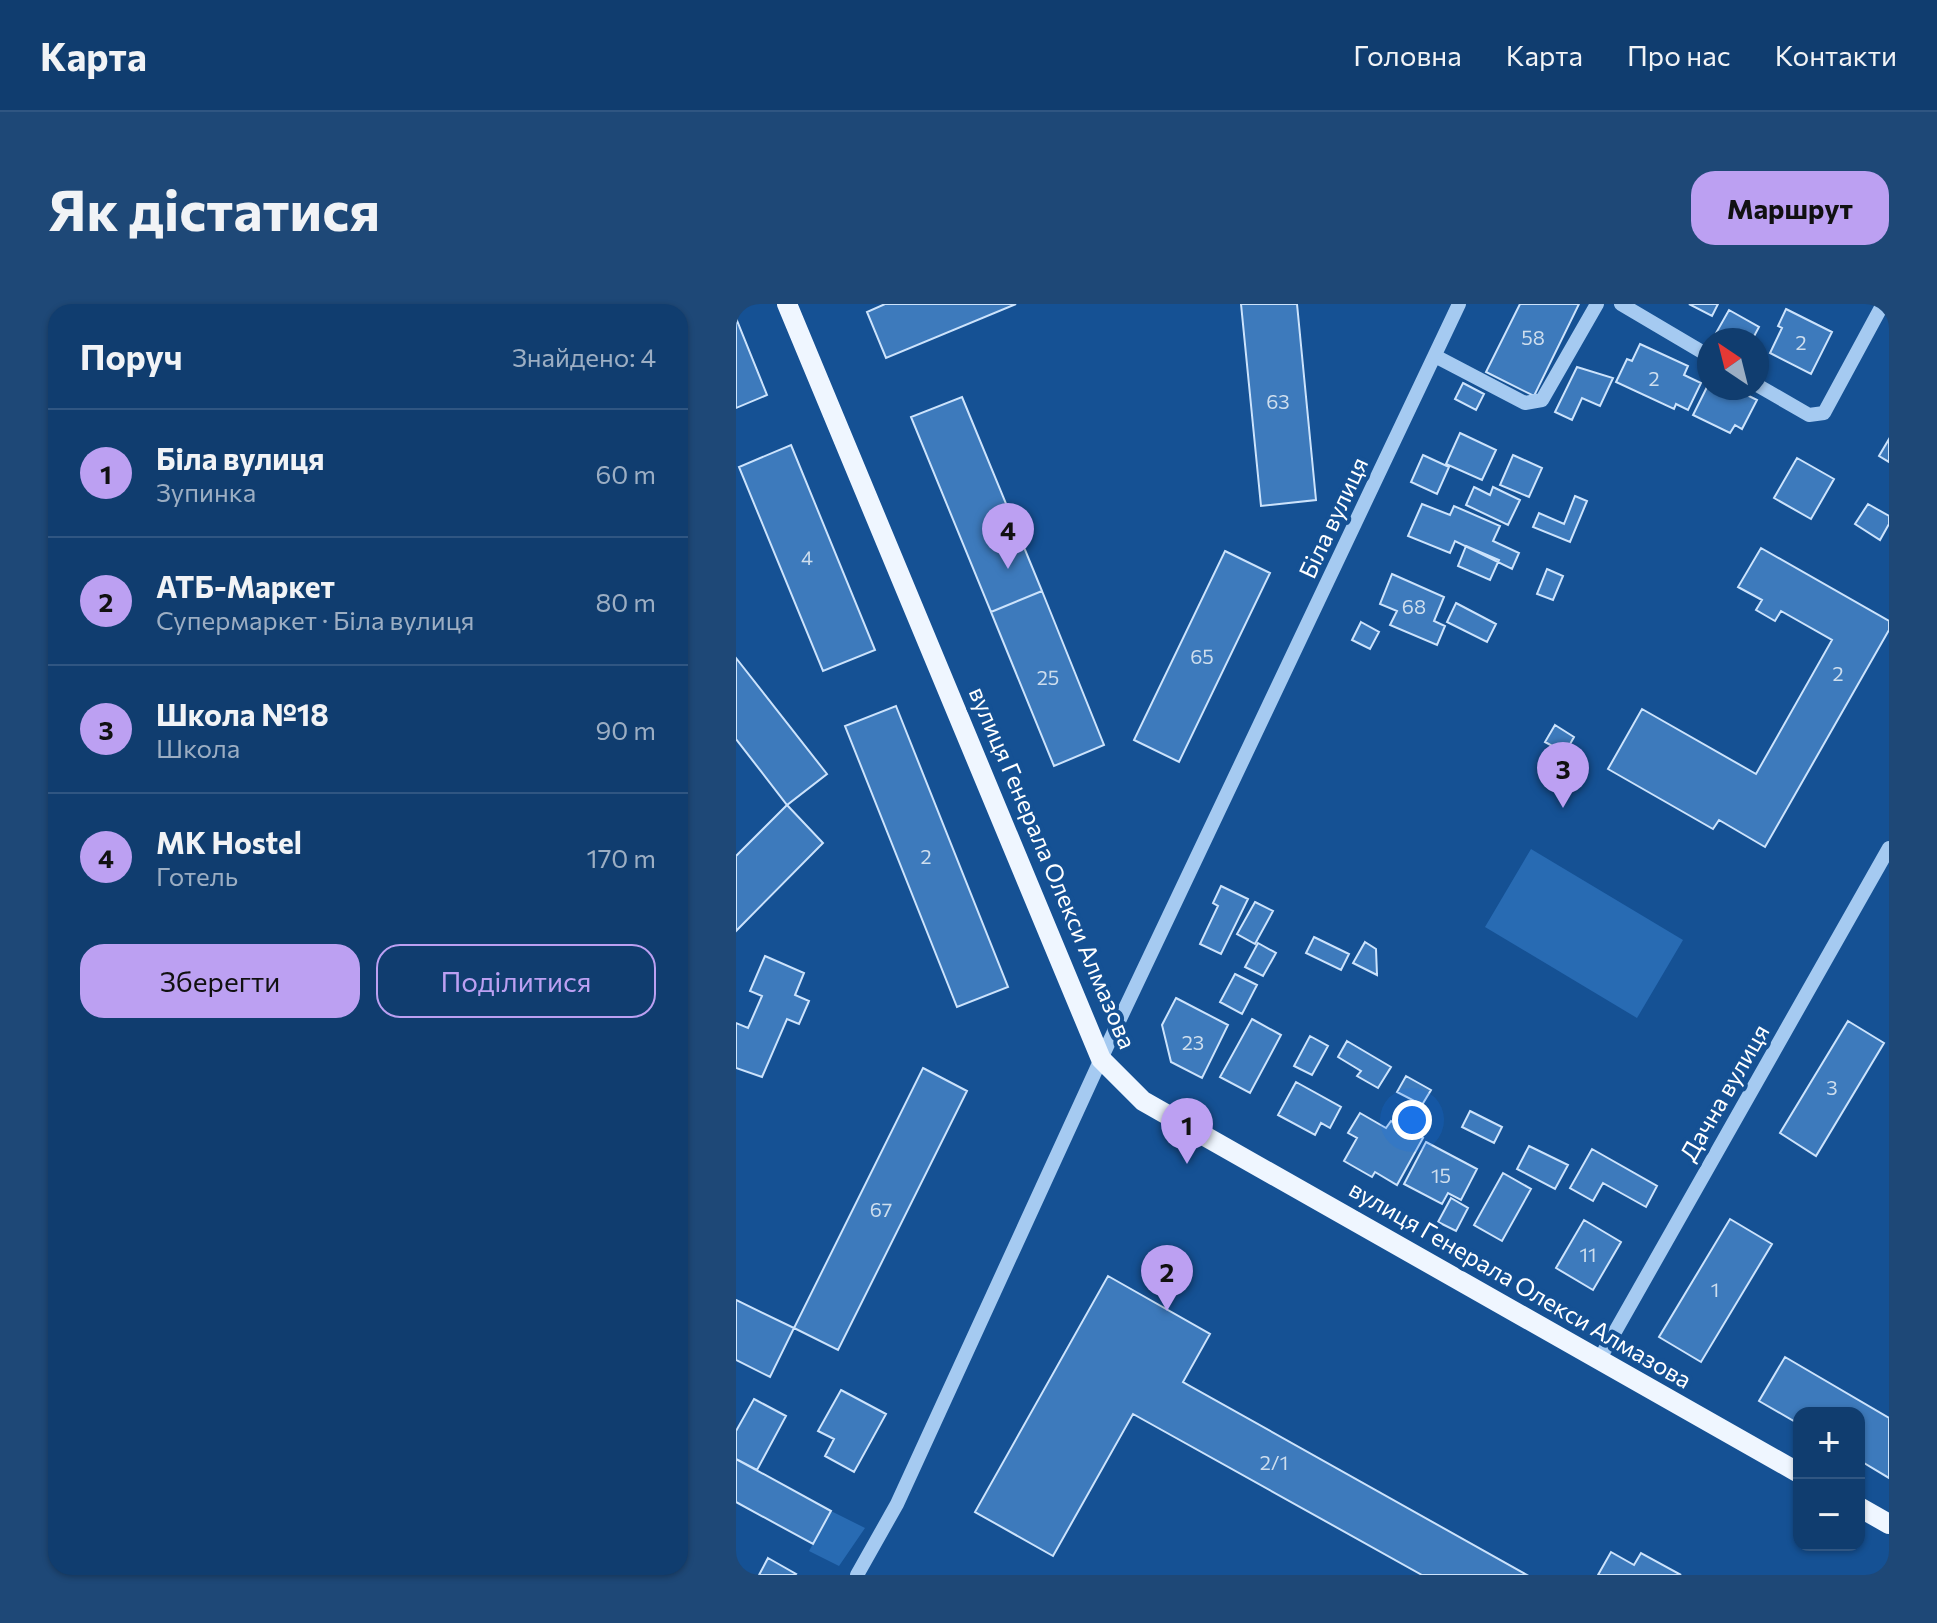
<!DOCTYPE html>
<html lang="uk">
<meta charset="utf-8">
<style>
:root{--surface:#103d6f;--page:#1e4877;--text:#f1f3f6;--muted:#9caec3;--line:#305682;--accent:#bca0f2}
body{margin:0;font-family:Commissioner,sans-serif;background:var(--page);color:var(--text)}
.controls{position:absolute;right:24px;bottom:24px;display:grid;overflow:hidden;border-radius:16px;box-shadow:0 2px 6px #0004}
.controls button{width:72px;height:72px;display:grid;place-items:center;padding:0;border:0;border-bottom:2px solid var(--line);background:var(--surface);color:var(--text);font:40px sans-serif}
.compass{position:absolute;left:961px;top:24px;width:72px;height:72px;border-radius:50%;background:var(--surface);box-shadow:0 2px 6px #0004;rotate:325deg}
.you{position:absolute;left:676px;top:816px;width:28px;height:28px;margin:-20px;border:6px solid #fff;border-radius:50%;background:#1a73e8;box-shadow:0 0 0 12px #1a73e833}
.badge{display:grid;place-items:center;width:52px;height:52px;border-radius:50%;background:var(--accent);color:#111;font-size:26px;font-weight:700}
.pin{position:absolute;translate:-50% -66px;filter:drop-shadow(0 2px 4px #0008)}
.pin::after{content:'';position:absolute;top:42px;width:28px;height:24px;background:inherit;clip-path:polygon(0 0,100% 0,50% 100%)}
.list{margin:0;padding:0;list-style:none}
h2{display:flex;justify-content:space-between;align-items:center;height:104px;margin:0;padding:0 32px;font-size:34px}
h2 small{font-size:26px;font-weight:400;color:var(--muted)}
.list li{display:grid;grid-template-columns:52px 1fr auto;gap:24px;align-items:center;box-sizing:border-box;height:128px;padding:0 32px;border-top:2px solid var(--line)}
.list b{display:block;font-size:30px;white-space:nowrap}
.list p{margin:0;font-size:26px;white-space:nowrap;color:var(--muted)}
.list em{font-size:26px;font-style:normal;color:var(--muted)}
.actions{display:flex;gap:16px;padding:24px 32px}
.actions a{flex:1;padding:18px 0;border:2px solid var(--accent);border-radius:24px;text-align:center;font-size:28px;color:var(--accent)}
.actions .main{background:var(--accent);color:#111}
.map{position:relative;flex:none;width:1153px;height:1271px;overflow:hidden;border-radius:24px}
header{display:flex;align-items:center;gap:48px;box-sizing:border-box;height:112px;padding:0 40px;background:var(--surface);border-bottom:2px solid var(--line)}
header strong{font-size:38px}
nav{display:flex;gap:44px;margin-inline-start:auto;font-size:28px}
.intro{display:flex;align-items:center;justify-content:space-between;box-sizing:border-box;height:192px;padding:0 48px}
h1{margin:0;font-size:56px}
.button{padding:20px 36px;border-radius:24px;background:var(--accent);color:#111;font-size:28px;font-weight:700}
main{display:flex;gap:48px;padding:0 48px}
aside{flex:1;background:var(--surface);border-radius:24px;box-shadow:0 2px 6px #0004}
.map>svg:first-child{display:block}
</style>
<header>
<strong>Карта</strong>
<nav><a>Головна</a><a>Карта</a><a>Про нас</a><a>Контакти</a></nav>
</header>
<div class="intro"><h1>Як дістатися</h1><a class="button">Маршрут</a></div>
<main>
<aside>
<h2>Поруч<small>Знайдено: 4</small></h2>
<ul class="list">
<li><span class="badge">1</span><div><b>Біла вулиця</b><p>Зупинка</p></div><em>60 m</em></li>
<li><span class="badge">2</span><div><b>АТБ-Маркет</b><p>Супермаркет · Біла вулиця</p></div><em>80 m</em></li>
<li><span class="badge">3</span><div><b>Школа №18</b><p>Школа</p></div><em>90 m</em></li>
<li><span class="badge">4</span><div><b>MK Hostel</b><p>Готель</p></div><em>170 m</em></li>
</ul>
<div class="actions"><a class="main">Зберегти</a><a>Поділитися</a></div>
</aside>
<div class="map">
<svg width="1153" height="1271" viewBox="0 0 1153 1271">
<rect width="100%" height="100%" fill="#155194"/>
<path fill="#286bb3" d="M795 545 947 636 901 714 749 623Z
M95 1207 129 1224 103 1262 73 1247Z"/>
<path fill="#3d7abc" stroke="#cce3fc" stroke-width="2" d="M149 0H280L150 54 131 8Z
M505 0H561L580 196 525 202Z
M784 0H843L798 92 750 68Z
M953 0H982L976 12Z
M1050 5 1096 28 1075 70 1034 49 1046 24 1042 22Z
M993 6 1023 23 1016 36H993L980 29Z
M0 14 31 91 0 104Z
M904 40 952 62 948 71 965 79 952 106 940 100 938 105 880 78 891 55 896 57Z
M841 63 877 74 864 102 846 94 836 116 819 108Z
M727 79 748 90 740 106 719 95Z
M973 79V84H997L1021 96 1006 125 999 121 994 129 957 111Z
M226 93 306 287 255 308 175 113Z
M724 129 760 146 746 176 710 160Z
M1153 135V158L1143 152Z
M55 141 139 346 87 367 3 163Z
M687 151 713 163 701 190 675 178Z
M777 151 806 164 793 193 764 181Z
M1061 154 1098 175 1075 215 1038 194Z
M738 183 754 191 757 183 784 196 772 221 730 201Z
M839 192 851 197 834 238 797 223 803 209 828 220Z
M686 200 714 211 718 202 764 222 757 237 783 249 776 265 719 237 714 249 672 232Z
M1132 200 1153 212V220L1144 236 1119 220Z
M730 242 763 256 754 276 722 262Z
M1025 244 1153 317V326L1029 543 983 516 977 525 872 465 906 405 1020 470 1096 336 1045 307 1039 317 1020 306 1026 296 1002 283Z
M489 247 534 269 443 458 398 436Z
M811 265 827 272 817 296 801 290Z
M656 270 708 293 698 317 709 322 701 341 654 321 661 307 644 300Z
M306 287 368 441 318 462 255 308Z
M720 299 760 320 751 338 711 318Z
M625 318 643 328 634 345 616 336Z
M0 354 91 470 51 501 0 435Z
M160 402 272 683 221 703 109 422Z
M819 421 838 433 829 449 809 438Z
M51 501 87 539 0 627V552Z
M485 582 512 595 485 650 464 640 482 602 477 599Z
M519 598 537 607 519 640 501 630Z
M578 633 613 650 605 666 570 649Z
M629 638 640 645 641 671 617 659Z
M522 639 540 649 527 672 509 663Z
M29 652 68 669 59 691 73 697 63 720 51 715 26 773 0 764V719L12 724 26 692 14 687Z
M499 670 521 681 506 710 484 698Z
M440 694 492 721 466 774 435 758 426 721Z
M516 715 545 731 514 789 484 773Z
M1112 717 1148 739 1080 852 1044 829Z
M574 732 592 742 576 771 558 762Z
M611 737 655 763 642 784 621 772 625 767 602 753Z
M187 764 231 787 102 1046 58 1024Z
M670 772 695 786 686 801 661 788Z
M560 778 605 803 594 824 585 819 579 831 542 811Z
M734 807 766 823 758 839 726 823Z
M624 809 650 824 655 817 687 834 661 881 639 868 636 873 608 857 621 834 612 829Z
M690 838 741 865 725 896 712 889 706 900 668 880Z
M793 842 832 861 819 885 781 865Z
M856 845 921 882 910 903 867 879 857 897 834 884Z
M767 869 795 885 766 937 738 921Z
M715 894 732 904 720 927 702 918Z
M994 915 1036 940 965 1058 923 1033Z
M848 916 885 938 857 986 820 964Z
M372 972 474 1030 447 1078 791 1271H686L397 1110 317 1252 239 1208Z
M0 996 58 1024 34 1073 0 1056Z
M1049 1053 1153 1114V1174L1123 1156V1109H1063V1120L1023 1097Z
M105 1086 150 1110 118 1168 89 1152 98 1135 82 1127Z
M18 1095 50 1112 21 1166 0 1155V1127Z
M0 1155 95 1207 77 1240 0 1198Z
M875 1248 898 1261 905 1249 945 1271H862Z
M32 1254 60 1270 59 1271H23Z"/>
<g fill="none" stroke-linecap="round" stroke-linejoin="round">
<path stroke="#a5caf1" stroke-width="14" d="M885 0 973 52
M699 52 789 99 806 96 861 0
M1021 81 1073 111 1088 109 1147 0
M863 1056 1153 544
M121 1271 161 1200 365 755 723 0"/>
<path stroke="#eff6ff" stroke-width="20" d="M51 0 365 755 407 797 1063 1169
M1123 1203 1153 1220"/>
</g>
<g text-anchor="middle" stroke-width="8" stroke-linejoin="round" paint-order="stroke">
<g font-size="20" fill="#cedeee">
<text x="797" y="41">58</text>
<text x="1065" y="46">2</text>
<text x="918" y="82">2</text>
<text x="542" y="105">63</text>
<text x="71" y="261">4</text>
<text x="678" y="310">68</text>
<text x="466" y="360">65</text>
<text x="1102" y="377">2</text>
<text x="312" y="381">25</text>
<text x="190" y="560">2</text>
<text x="457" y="746">23</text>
<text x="1096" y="791">3</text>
<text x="705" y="879">15</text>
<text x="145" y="913">67</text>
<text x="852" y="958">11</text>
<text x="979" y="993">1</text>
<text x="538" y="1166">2/1</text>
</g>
<g font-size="24" fill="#fff" stroke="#155194">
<text transform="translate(598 214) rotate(-65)" y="8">Біла вулиця</text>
<text transform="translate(316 564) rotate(67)" y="8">вулиця Генерала Олекси Алмазова</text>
<text transform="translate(989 789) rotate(-60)" y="8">Дачна вулиця</text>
<text transform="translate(784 981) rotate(30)" y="8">вулиця Генерала Олекси Алмазова</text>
</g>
</g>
</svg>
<div class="controls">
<button>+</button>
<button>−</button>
</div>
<svg class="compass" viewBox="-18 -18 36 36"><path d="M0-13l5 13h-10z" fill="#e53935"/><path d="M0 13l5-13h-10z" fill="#9caec3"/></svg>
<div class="you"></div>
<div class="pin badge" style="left:451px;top:860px">1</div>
<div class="pin badge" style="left:431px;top:1007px">2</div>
<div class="pin badge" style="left:827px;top:504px">3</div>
<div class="pin badge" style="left:272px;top:265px">4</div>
</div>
</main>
